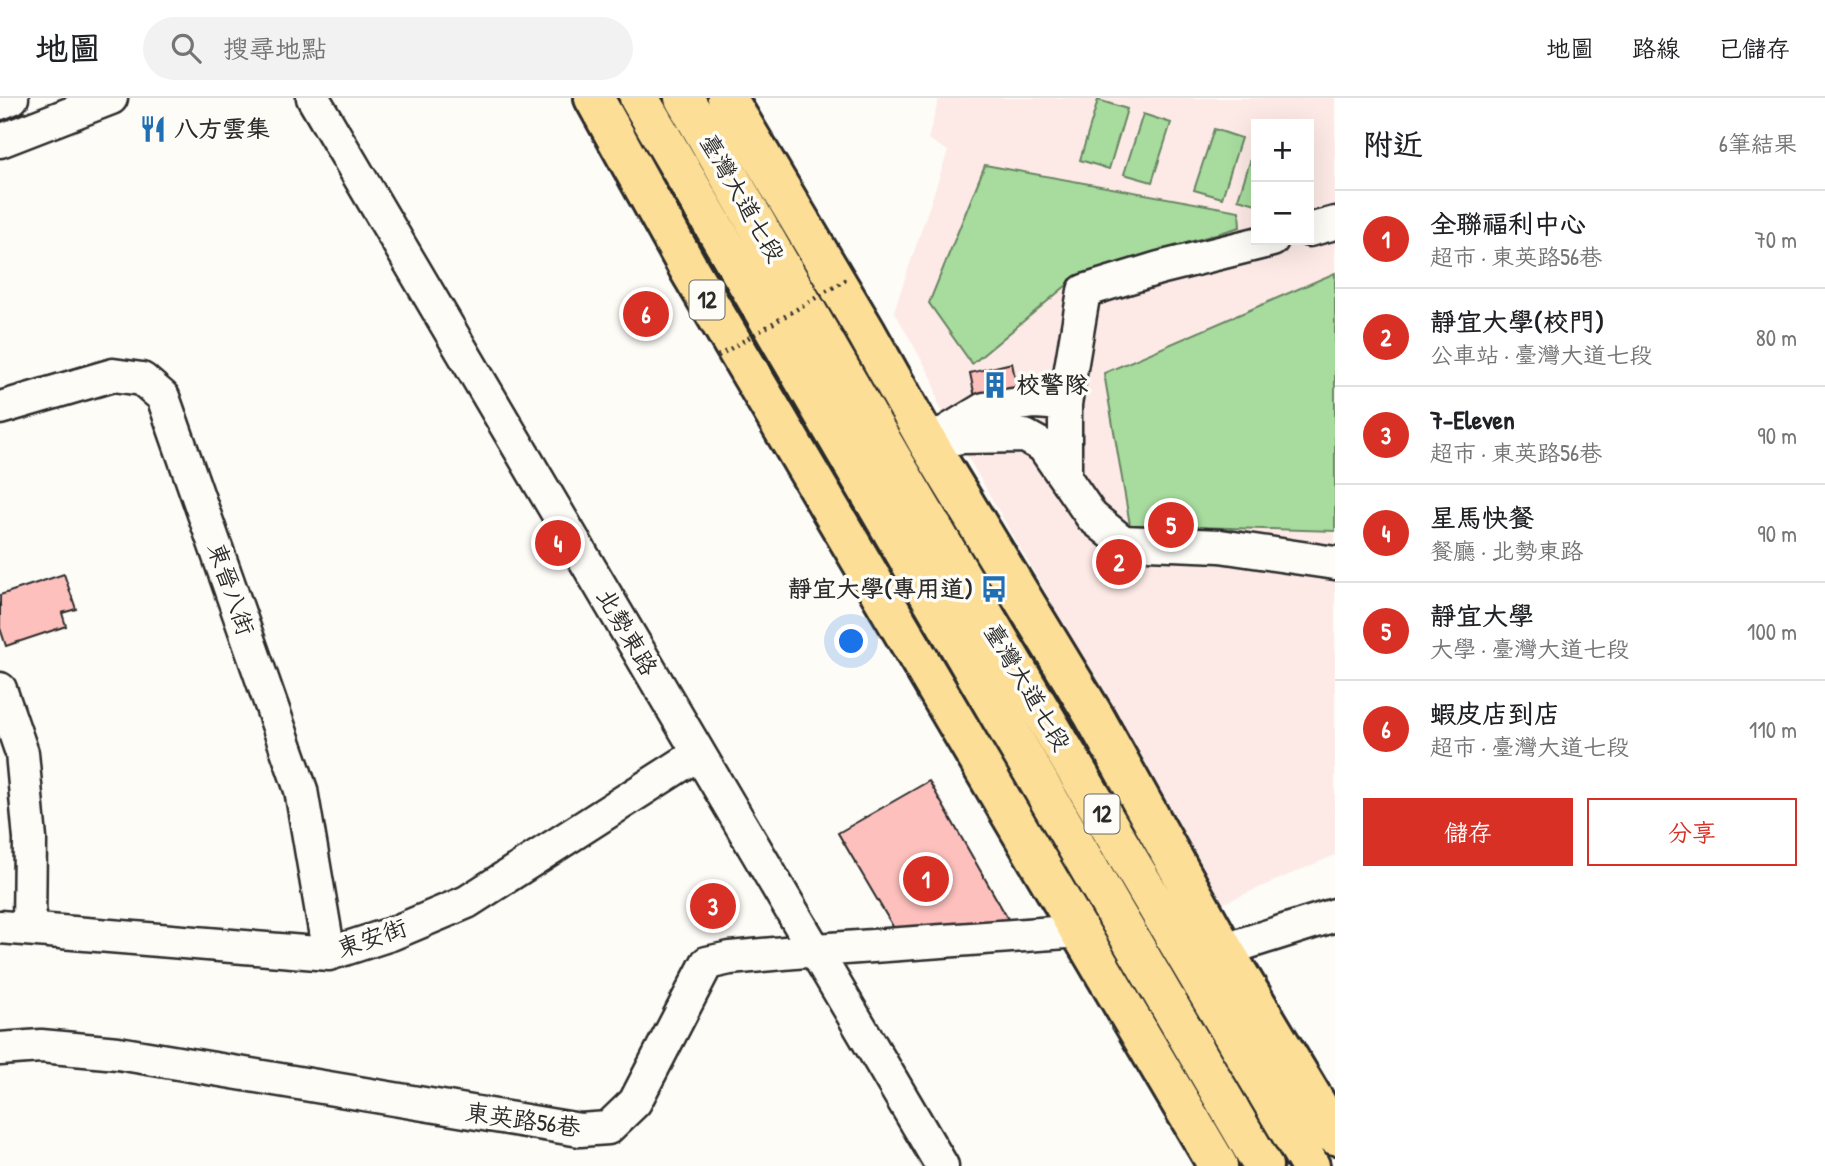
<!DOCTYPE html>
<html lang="zh-TW">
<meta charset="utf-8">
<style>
:root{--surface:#fff;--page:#f2f2f2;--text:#202124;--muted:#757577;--line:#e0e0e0;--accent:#d93025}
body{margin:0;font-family:"Patrick Hand","LXGW WenKai TC",sans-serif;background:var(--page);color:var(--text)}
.controls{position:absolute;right:21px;top:21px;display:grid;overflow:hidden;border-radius:0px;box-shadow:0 7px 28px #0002}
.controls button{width:63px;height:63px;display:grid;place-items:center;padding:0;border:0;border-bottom:2px solid var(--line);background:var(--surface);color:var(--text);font:35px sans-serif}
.you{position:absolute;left:852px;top:544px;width:24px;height:24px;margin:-18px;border:5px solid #fff;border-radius:50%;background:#1a73e8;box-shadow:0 0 0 10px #1a73e833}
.badge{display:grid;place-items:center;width:46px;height:46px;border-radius:50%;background:var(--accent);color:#fff;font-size:23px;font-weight:700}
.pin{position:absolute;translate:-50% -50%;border:4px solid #fff;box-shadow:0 2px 7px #0006}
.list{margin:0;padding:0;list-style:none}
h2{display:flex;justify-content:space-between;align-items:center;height:91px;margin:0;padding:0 28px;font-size:30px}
h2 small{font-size:23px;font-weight:400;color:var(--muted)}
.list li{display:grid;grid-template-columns:46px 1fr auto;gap:21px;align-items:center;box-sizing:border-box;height:98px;padding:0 28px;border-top:2px solid var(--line)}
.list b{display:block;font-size:26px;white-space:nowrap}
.list p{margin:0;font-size:23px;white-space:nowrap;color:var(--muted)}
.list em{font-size:23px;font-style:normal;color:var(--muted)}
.actions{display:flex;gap:14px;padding:21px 28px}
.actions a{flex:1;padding:16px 0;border:2px solid var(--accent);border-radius:0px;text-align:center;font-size:24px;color:var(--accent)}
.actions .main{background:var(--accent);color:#fff}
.icon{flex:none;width:38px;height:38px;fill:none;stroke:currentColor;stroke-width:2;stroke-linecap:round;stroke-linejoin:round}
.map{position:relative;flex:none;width:1335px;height:1068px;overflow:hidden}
header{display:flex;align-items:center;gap:42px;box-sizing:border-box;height:98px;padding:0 35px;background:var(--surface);border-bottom:2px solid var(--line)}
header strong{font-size:33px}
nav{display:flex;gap:38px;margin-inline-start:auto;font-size:24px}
.search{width:490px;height:63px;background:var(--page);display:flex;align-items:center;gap:18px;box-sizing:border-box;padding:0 24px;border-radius:38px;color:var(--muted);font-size:26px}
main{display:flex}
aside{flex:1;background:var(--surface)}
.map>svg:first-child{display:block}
</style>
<header>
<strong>地圖</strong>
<div class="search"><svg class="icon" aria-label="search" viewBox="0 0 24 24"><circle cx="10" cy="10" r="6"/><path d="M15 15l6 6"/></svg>搜尋地點</div>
<nav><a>地圖</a><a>路線</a><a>已儲存</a></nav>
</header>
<main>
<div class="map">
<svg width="1335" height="1068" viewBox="0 0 1335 1068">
<rect width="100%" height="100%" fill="#fdfcf7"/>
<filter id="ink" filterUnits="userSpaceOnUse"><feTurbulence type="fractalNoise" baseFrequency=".0143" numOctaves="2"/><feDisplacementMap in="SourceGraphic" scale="14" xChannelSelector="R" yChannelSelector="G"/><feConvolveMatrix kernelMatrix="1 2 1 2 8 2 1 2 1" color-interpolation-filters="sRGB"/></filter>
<g filter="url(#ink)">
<path fill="#fdeae6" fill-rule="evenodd" d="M939 0H1335V757L1224 805 939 309 933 282 894 213 948 53 928 41ZM1256 26H1309V142H1256Z"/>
<path fill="#a7dc9e" stroke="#698464" stroke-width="2" d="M1098 2 1127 11 1109 71 1080 62Z
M1143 16 1171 25 1152 84 1124 76Z
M1214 31 1241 40 1222 100 1194 92Z
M1256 45V106L1238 101Z
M985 67 1239 113 1240 129 1079 177 972 266 929 205Z
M1335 175V433L1130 427 1104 275Z"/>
<path fill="#fdc0bd" stroke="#2b2b2b" stroke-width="2" d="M1012 265 1019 300 977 309 970 275Z
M64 476 76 511 62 515 66 528 6 548 0 530V497Z
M929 683 1012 828 898 837 838 735Z"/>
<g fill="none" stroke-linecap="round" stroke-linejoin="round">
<defs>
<path id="minor" d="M313 0 942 1068
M0 5 12 0
M0 43 111 0
M1309 132 1335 125
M0 310 113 277 142 281 163 299 301 692 329 856
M938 339 984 311 1035 304 1065 306
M928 345 962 339 1025 338 1043 348 1092 419 1123 444 1220 448 1335 465
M1065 377V306L1084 193 1159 170 1272 142
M0 591 22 655 30 741 29 831
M0 829 329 856 391 836 467 804 698 656
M1224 852 1335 817
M0 951 41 948 118 955 580 1032 608 1030 635 1004 707 865 730 860 817 852 1081 833"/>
<path id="major" d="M594 0 690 173 1218 1068
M639 0 1263 1068
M684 0 894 364 1310 1068
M727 0 866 234 928 345 1094 618 1224 852 1335 1037"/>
</defs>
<use href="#minor" stroke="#2b2b2b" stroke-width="37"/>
<use href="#major" stroke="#2b2b2b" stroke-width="44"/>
<use href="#minor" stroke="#fdfcf7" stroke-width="32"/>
<use href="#major" stroke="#fcde96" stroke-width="38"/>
<path stroke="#2b2b2b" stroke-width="4.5" stroke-dasharray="2 5" stroke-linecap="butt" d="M718 258 849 180"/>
</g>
</g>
<defs>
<symbol id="restaurant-bare" viewBox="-9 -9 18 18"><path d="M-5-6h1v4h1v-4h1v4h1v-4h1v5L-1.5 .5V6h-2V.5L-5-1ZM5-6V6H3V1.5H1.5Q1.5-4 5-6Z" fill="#1f6fb2" stroke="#fdfcf7" stroke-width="2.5" paint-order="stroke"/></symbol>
<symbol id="building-bare" viewBox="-9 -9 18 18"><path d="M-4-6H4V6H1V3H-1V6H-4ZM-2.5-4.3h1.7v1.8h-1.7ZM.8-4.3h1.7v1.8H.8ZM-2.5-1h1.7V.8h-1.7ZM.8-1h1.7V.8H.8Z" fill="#1f6fb2" stroke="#fdfcf7" stroke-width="2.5" paint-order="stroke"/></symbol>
<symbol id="bus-bare" viewBox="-9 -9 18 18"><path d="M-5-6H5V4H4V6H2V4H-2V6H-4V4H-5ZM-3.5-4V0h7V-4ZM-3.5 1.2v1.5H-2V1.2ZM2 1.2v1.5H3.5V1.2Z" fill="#1f6fb2" stroke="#fdfcf7" stroke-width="2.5" paint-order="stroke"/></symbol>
</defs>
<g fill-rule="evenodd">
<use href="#restaurant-bare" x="134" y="12" width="38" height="38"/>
<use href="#building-bare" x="976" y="268" width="38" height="38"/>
<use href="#bus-bare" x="975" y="472" width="38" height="38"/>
</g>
<g text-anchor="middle" stroke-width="7" stroke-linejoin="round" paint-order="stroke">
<g fill="#fdfcf7" stroke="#6a6a68" stroke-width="2">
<rect x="689.5" y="182.5" width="35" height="39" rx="5"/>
<rect x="1084.5" y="696.5" width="35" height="39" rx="5"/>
</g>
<g font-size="23" font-weight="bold" fill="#2b2b2b">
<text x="707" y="210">12</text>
<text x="1102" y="724">12</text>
</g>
<g font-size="24" font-weight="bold" fill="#2b2b2b" stroke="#fdfcf7" text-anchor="start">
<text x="174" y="39">八方雲集</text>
<text x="1016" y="295">校警隊</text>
<text x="973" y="499" text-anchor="end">靜宜大學(專用道)</text>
</g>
<g font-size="24" fill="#2b2b2b" stroke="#fdfcf7">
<text transform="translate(742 100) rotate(60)" y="8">臺灣大道七段</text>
<text transform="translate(231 491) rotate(71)" y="8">東晉八街</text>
<text transform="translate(627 534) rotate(60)" y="8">北勢東路</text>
<text transform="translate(1027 589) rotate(59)" y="8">臺灣大道七段</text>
<text transform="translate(372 840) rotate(-19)" y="8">東安街</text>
<text transform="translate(523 1022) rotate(8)" y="8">東英路56巷</text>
</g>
</g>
</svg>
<div class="controls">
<button>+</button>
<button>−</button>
</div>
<div class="you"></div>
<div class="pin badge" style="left:926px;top:781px">1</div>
<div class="pin badge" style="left:1119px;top:464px">2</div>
<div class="pin badge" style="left:713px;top:808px">3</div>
<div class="pin badge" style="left:558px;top:445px">4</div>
<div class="pin badge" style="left:1171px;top:427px">5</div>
<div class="pin badge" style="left:646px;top:216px">6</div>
</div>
<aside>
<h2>附近<small>6筆結果</small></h2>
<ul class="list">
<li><span class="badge">1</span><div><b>全聯福利中心</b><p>超市 · 東英路56巷</p></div><em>70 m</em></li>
<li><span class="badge">2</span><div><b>靜宜大學(校門)</b><p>公車站 · 臺灣大道七段</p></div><em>80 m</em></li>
<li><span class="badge">3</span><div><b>7-Eleven</b><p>超市 · 東英路56巷</p></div><em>90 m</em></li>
<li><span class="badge">4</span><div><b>星馬快餐</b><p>餐廳 · 北勢東路</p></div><em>90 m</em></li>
<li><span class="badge">5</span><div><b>靜宜大學</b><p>大學 · 臺灣大道七段</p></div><em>100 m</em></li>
<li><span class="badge">6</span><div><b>蝦皮店到店</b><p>超市 · 臺灣大道七段</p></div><em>110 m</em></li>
</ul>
<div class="actions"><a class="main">儲存</a><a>分享</a></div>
</aside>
</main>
